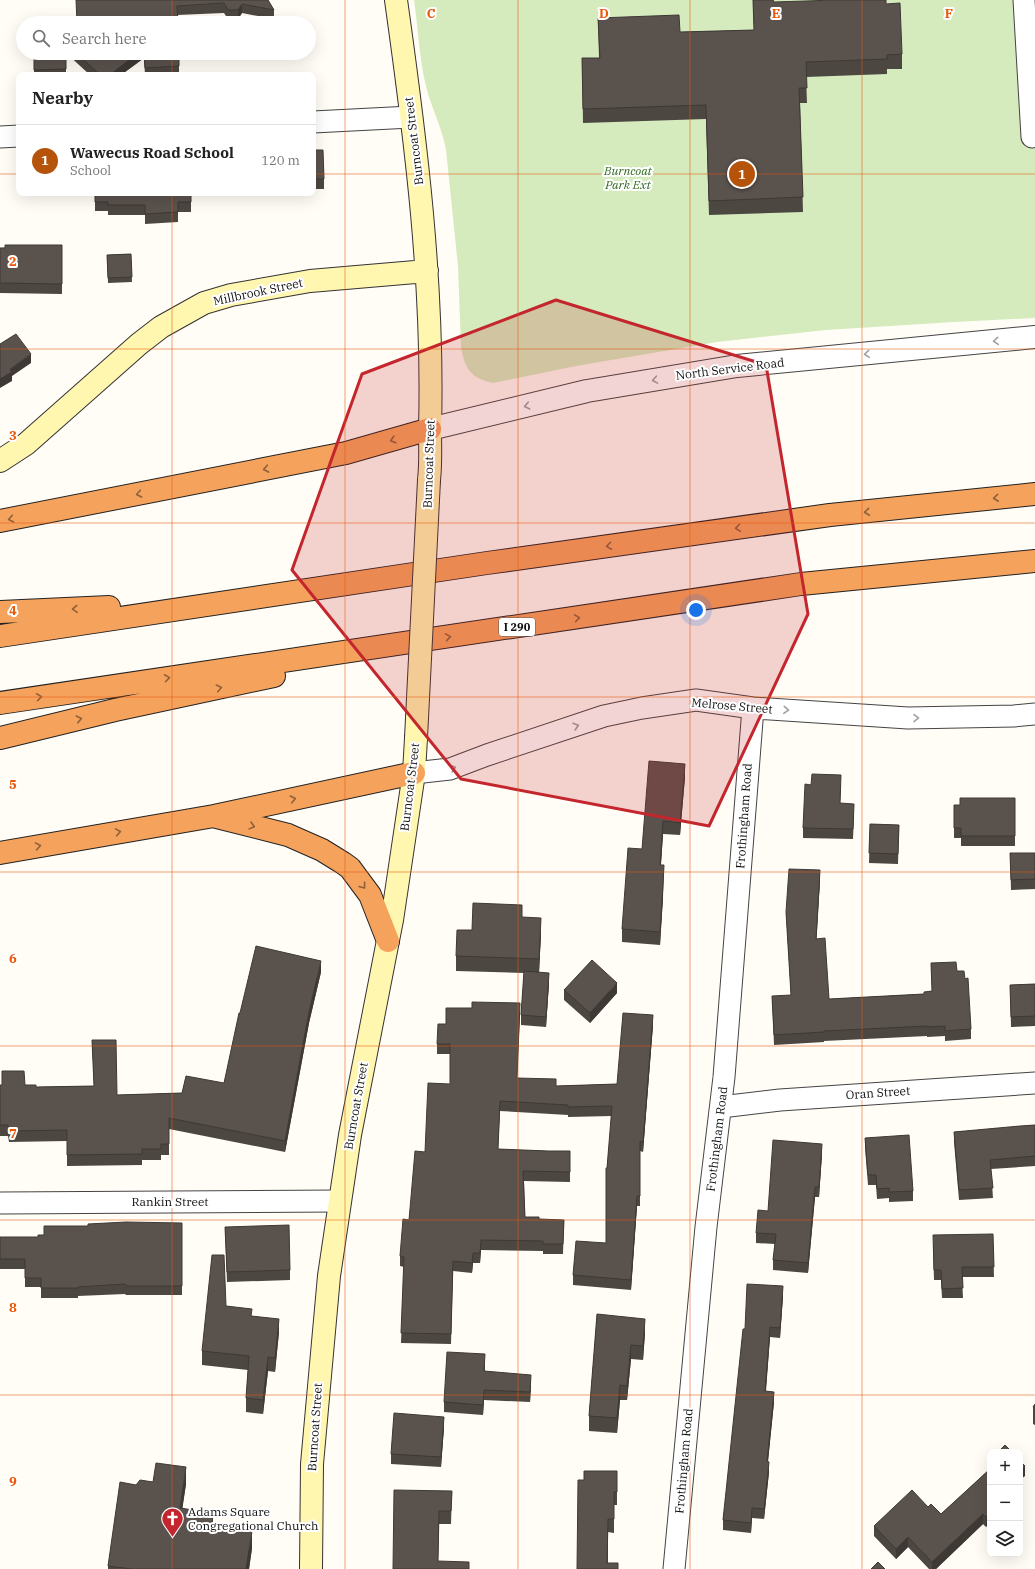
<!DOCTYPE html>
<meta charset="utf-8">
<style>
:root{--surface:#fff;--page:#f6f6f6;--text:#222;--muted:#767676;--line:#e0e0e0;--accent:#b45309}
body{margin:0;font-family:"IBM Plex Serif",serif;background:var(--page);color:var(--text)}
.controls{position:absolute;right:12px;bottom:12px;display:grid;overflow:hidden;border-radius:8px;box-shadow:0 4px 16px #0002}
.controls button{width:36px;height:36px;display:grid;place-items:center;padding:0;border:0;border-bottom:1px solid var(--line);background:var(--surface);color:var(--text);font:20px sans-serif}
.you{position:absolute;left:696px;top:610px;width:14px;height:14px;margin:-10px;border:3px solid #fff;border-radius:50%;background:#1a73e8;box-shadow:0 0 0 6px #1a73e833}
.badge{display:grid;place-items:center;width:26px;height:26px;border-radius:50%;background:var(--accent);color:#fff;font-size:13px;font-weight:700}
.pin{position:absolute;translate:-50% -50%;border:2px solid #fff;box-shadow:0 1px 4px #0006}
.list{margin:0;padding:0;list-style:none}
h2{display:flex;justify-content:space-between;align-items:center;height:52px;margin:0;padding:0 16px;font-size:17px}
h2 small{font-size:13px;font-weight:400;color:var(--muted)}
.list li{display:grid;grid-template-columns:26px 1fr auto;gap:12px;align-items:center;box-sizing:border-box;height:72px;padding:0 16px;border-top:1px solid var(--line)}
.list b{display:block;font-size:15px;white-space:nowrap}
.list p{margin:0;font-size:13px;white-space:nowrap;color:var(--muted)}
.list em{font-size:13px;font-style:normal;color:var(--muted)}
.icon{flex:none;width:22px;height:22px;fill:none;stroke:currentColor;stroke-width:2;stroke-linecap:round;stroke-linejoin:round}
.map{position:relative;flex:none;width:1035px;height:1569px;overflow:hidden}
.search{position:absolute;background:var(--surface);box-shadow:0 4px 16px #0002;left:16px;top:16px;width:300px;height:44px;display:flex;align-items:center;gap:10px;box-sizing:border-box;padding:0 14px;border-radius:22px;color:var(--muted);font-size:15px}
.panel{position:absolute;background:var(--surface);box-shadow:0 4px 16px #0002;left:16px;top:72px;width:300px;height:124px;border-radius:8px}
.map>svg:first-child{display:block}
</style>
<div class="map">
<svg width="1035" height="1569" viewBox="0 0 1035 1569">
<rect width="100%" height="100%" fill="#fffdf5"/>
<path fill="#d5ebbd" d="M414 0H1035V318L954 322 826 330 717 342 576 366 493 383C471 378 465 370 461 347L458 266 446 150C442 126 430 106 425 82 419 56 418 27 414 0Z"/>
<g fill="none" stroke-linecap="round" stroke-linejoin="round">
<defs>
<path id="minor" d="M1024 0 1032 137
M313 122 411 117
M0 137 19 136
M414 773 450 769 487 755 604 716 642 708 696 700 753 708 908 718 1014 716 1035 714
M721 1107 780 1100 1035 1083
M0 1203 340 1201
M674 1569 706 1227 724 1077 753 708"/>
<path id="tertiary" d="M430 429 587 391 737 366 1035 337"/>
<path id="secondary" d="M396 0C416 142 434 285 430 429 430 446 431 463 429 480
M0 461 26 444 139 344 161 327 204 303 231 295 310 281 427 271
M311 1569 312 1464 329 1276 350 1135 392 920 414 773 416 738"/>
<path id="motorway" d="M0 521 346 453 430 429
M0 612 109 607
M0 636 487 563 830 515 1035 494
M0 703 801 584 1035 561
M0 738 115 710 274 676
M217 817 288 835 322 850 343 863 350 868 370 895 388 941
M0 853 214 816 414 773"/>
</defs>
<use href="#minor" stroke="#444" stroke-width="23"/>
<use href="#tertiary" stroke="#444" stroke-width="24"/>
<use href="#secondary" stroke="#333" stroke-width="24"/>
<use href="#motorway" stroke="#222" stroke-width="24"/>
<use href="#minor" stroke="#fff" stroke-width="21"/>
<use href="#tertiary" stroke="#fff" stroke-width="22"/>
<use href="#secondary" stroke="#fff6b0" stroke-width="22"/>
<use href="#motorway" stroke="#f5a25d" stroke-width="22"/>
<defs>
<path id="secondary-bridge" d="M416 738 429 480"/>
</defs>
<use href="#secondary-bridge" stroke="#333" stroke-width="24" stroke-linecap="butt"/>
<use href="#secondary-bridge" stroke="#fff6b0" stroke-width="22"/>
</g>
<path fill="#4d4742" d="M76 0H268L274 10V19L242 13 238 19H228L224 13 177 15Z
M753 0H773L774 2 886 4 902 54V69H887V74L806 77 807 103H800L803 212 709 215 706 119 583 123 582 58H599L598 18 680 32 754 30Z
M34 53H179V75H145L144 58 121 75H90L66 53V75H34Z
M313 150 324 179V189H313Z
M95 193H191V212H178V222L145 224V215H108V211H95Z
M260 193H306V195L260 196Z
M62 245V294L0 293V248Z
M131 254 132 282 108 283 107 255Z
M685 777 680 835 663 834 661 865 663 897 660 945 622 942V929L642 849Z
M811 785H841L840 803 854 814 853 839 803 838V828Z
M1015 798V846H961V838H954V805H960Z
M870 824 899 825 898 864 869 863Z
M1010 853H1035V889L1011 890Z
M820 880 816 939 829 999 924 994 932 991 931 963 957 971 965 979 971 1029V1039L945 1041V1036L927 1037V1036L824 1041V1042L774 1045 772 996H791L786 912Z
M522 917 541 933 539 972 549 983 546 1027 521 1025V1015L524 973 456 971V956L472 930Z
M321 972 309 1023 285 1152 169 1129V1155H161V1160H142V1165L67 1166V1141L9 1142 8 1136H0V1085H25L36 1087 94 1086 92 1040 117 1095 182 1093 224 1083Z
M1035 984V1026L1011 1027 1010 985Z
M564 990 617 993 590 1023 564 1000Z
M520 1013 517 1078 556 1086 617 1084 653 1025 643 1152 640 1151V1206H637L631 1290 573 1285V1275L606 1243 607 1168 612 1116 568 1117V1115L500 1111 498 1149 548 1151H570V1182L524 1181 525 1217 539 1219 564 1220 563 1254H543V1251L481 1250 480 1263H473L472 1273 453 1271 451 1344 401 1343 404 1267 400 1266V1256L425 1152 450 1084V1054H437V1044L446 1024Z
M1035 1125V1166L991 1169 993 1198 959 1200 954 1142V1132Z
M865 1138 913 1191V1201L889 1202V1198L877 1199 876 1185H868L865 1148Z
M822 1154 819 1197H815L808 1273 773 1270V1260L775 1244 756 1243V1233L768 1211Z
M182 1223V1295H126L125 1294 78 1296V1298H41V1287H25V1269H0V1237H38L88 1226Z
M225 1227 290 1270V1280L227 1282Z
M993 1234 994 1277H962L963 1298H942L941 1280H934L933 1245Z
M783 1296 780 1338 770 1337 766 1391 774 1402 768 1461 769 1472 764 1519 752 1518 751 1533 723 1530V1520L745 1329Z
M226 1306 252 1316 279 1332 275 1372 268 1371 263 1414 246 1412V1398L248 1370 202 1365V1351Z
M597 1314 645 1333 643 1360 631 1359 627 1400H620L617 1433 589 1431V1416Z
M485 1364V1371L531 1385 530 1402 484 1400 483 1415 444 1412V1402Z
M1035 1404V1425L1033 1424V1407Z
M444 1427 441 1467 391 1464V1454Z
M990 1469 986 1527 983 1524 936 1569H929L908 1547 896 1559 874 1536V1526L928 1507 941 1514Z
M617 1471V1505H614V1533L608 1532V1563L618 1569H577L584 1480Z
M153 1482 186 1484 182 1509 213 1526 252 1548 249 1569H108V1566L136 1485Z
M452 1491 451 1524H439L438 1561 393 1569Z"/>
<path fill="#3f3936" d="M242 4V13L238 19V10Z
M138 53H144V58L121 75H108Z
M31 354V363L12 376V381L0 388V379L10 369Z
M685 764V777L680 835V823Z
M663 821V834L660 877V865Z
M664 865 663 897 660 945V932Z
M820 870V880L816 949V939Z
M541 918V933L539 974V959Z
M321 961V972L309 1023 285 1152V1141L309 1012Z
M549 973V983L546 1027V1017Z
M617 983V993L590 1023V1013Z
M653 1015V1025L643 1152V1142Z
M822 1144V1154L819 1197V1187Z
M815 1187V1197L808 1273V1263Z
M637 1196V1206L631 1290V1280Z
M481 1240V1250L480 1263V1253Z
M473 1253V1263L472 1273V1263Z
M783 1286V1296L780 1338V1328Z
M279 1319V1332L275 1372V1358Z
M645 1319V1333L643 1360V1346Z
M770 1327V1337L765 1400V1391Z
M631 1345V1359L627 1400V1386Z
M268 1357V1371L263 1414V1400Z
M531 1375V1385L530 1402V1392Z
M620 1385V1400L617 1433V1418Z
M484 1390V1400L483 1415V1405Z
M774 1392V1402L767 1471V1461Z
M444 1417V1427L441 1467V1457Z
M769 1462V1472L764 1519V1509Z
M1025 1466V1476L1020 1480V1470Z
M186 1467V1484L180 1525V1508Z
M752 1508V1518L751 1533V1523Z
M213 1513V1530L212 1525Z
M990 1513V1523L986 1527V1517Z
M983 1514V1524L936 1569H932V1562Z
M252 1531V1548L249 1569H246Z
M908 1537V1547L896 1559V1549Z"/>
<path fill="#5a524d" stroke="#3f3936" d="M76 0H268L274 10 242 4 238 10H228L224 3 177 6 178 23H77Z
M753 0H773L774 2 836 0H886V4L900 3 902 54 887 55V59L806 62 807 88H799L803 197 709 201 706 105 583 109 582 58H600L598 18 679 15 680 32 754 30Z
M34 53H66V69L34 70Z
M76 53H138L111 74 108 75 99 74Z
M144 53H179V66L145 68Z
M313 150H323L324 179H313Z
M95 193H191V202H178V212L145 214V205H108V202H95Z
M5 245H62V284L0 283V248H5Z
M131 254 132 277 108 278 107 255Z
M16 334 31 354 10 369 12 372 0 379V344Z
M649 761 685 764 680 823 663 821 660 865H664L663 885 660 932 622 929 628 848 642 849Z
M812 774 841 775 840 803 854 804 853 829 803 828 805 784 811 785Z
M960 798H1015V836H961V828H954V805H960Z
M870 824 899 825 898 854 869 853Z
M1010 853H1035V879L1011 880Z
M789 869 820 870 816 939 825 938 829 999 924 994V992L932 991 931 963 956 962 957 971H964L965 979 968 978 971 1029 945 1031V1026L927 1027V1026L824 1031V1032L774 1035 772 996 791 995 786 912Z
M473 903 522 905V917L541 918 539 959 456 956 457 930H472Z
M256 946 321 961 309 1012 285 1141 169 1118V1144H161V1149H142V1154L67 1155V1130L9 1131 8 1125H0V1085H2V1071H24L25 1085H36V1087L94 1086 92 1040H116L117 1095 182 1093 186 1076 224 1083 239 1013H240Z
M592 960 617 983 590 1013 564 990Z
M524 971 549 973 546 1017 521 1015Z
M1035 984V1016L1011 1017 1010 985Z
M472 1002 520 1003 517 1078 556 1079V1086L617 1084 623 1013 653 1015 643 1142 640 1141V1196H637L631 1280 573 1275 576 1241 606 1243V1168H607L612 1106 568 1107V1105L500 1101 498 1149 548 1151H570V1172L523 1171 525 1217H539V1219L564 1220 563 1244H543V1241L481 1240 480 1253H473L472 1263 453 1261 451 1334 401 1333 404 1257 400 1256 403 1219 409 1220 415 1151 425 1152 428 1083 450 1084V1044H437L438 1024H446V1008H472Z
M1035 1125V1156L990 1160 993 1188 959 1190 954 1132 1020 1126Z
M909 1135 913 1191 889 1192V1188L877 1189 876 1175H868L865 1138Z
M773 1140 822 1144 819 1187H815L808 1263 773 1260 776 1234 756 1233 758 1210 768 1211Z
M126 1222 182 1223V1286H126L125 1284 78 1287V1288H41V1278H25V1259H0V1237H38V1235H44V1226H88V1224Z
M289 1225 290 1270 227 1272 225 1227Z
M993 1234 994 1267H962L963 1288 942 1289 941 1270H934L933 1235Z
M212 1255H224L226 1306 252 1309 251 1316 279 1319 275 1358 268 1357 263 1400 246 1398 249 1356 202 1351Z
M747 1284 783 1286 780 1328 770 1327 765 1391 774 1392 767 1461 769 1462 764 1509 752 1508 751 1523 723 1520 743 1329H745Z
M597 1314 645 1319 643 1346 631 1345 627 1386 620 1385 617 1418 589 1416Z
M447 1352 485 1354 484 1371 531 1375 530 1392 484 1390 483 1405 444 1402Z
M1035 1404V1409L1033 1407Z
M394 1413 444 1417 441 1457 391 1454Z
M1005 1445 1012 1452H998Z
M1020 1461 1025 1466 1020 1470Z
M156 1463 186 1467 180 1508 213 1513 212 1525 252 1531 246 1569H132L108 1566 120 1482 136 1485 140 1480 153 1482Z
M990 1469V1513L986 1517 983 1514 932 1562 908 1537 896 1549 874 1526 912 1490 928 1507 931 1504 941 1514Z
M584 1471H617V1492H614V1519H608L607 1563H618V1569H577L578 1480H584Z
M394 1490 452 1491 451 1511H439L438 1561 469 1562V1569H393Z
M878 1562 885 1569H871Z"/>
<defs><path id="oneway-chevron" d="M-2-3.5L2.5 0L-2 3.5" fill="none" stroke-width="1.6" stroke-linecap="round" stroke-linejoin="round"/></defs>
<g stroke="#a0a0a0">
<use href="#oneway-chevron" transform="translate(996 341) rotate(175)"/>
<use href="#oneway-chevron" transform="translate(867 354) rotate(175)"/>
<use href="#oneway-chevron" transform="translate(655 380) rotate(170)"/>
<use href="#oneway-chevron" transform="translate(527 406) rotate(167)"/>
<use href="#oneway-chevron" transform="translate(786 710) rotate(4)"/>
<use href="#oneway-chevron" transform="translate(916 718) rotate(-1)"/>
<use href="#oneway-chevron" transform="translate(576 726) rotate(-18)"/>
<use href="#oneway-chevron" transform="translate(453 768) rotate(-16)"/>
</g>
<g stroke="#8e613b">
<use href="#oneway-chevron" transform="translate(393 440) rotate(164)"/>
<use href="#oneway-chevron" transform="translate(266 469) rotate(169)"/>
<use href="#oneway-chevron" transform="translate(139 494) rotate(169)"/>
<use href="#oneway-chevron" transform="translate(996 498) rotate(174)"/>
<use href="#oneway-chevron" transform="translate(867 512) rotate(174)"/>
<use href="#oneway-chevron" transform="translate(11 519) rotate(169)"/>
<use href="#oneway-chevron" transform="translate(738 528) rotate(172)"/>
<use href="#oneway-chevron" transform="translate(609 546) rotate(172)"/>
<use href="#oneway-chevron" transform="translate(75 609) rotate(177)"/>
<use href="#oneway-chevron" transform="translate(577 618) rotate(-9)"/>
<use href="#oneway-chevron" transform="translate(448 637) rotate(-9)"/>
<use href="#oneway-chevron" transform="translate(167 678) rotate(-8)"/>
<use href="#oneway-chevron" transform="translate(219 688) rotate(-12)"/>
<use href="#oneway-chevron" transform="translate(39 697) rotate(-8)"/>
<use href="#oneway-chevron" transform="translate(79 719) rotate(-13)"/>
<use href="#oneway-chevron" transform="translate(293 799) rotate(-12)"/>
<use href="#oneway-chevron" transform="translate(252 826) rotate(15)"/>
<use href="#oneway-chevron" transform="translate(118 832) rotate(-10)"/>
<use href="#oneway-chevron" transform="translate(38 846) rotate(-10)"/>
<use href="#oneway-chevron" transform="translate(363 886) rotate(53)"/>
</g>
<path fill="#c4262e" fill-opacity="0.2" stroke="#c4262e" stroke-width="3" stroke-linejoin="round" d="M556 300 766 365 808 614 709 826 461 779 292 570 362 374Z"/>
<path fill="none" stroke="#e8590c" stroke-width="1" stroke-opacity="0.55" d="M172 0V23M345 0V1569M518 0V1569M690 0V1569M862 0V1569M172 53V75M0 174H19M313 174H1035M172 193V1569M0 349H1035M0 523H1035M0 697H1035M0 872H1035M0 1046H1035M0 1220H1035M0 1395H1035"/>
<defs>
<symbol id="church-pin" viewBox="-11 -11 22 30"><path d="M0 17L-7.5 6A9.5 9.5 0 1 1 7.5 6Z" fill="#c4262e" stroke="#fff"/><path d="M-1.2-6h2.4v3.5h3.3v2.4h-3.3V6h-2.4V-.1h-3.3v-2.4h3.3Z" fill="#fff"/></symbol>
</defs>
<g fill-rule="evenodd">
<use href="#church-pin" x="160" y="1506" width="25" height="34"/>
</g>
<g text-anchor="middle" stroke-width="4" stroke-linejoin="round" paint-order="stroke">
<rect fill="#fff" stroke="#585858" stroke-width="1" x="499" y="618" width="36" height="18" rx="3"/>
<g font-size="11" font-weight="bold" fill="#111">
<text x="517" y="631">I 290</text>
</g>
<g font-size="12" fill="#111" stroke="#fff">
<text transform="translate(414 141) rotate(-97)" y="4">Burncoat Street</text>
<text transform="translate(258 292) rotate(-12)" y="4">Millbrook Street</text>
<text transform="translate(730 369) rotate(-7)" y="4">North Service Road</text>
<text transform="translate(429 464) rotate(-88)" y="4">Burncoat Street</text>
<text transform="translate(732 706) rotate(5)" y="4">Melrose Street</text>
<text transform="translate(410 787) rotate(-83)" y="4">Burncoat Street</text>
<text transform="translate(744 816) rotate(-86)" y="4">Frothingham Road</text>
<text transform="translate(878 1093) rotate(-4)" y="4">Oran Street</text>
<text transform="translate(356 1106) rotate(-80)" y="4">Burncoat Street</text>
<text transform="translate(717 1139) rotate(-83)" y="4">Frothingham Road</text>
<text x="170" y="1206">Rankin Street</text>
<text transform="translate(315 1427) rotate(-86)" y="4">Burncoat Street</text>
<text transform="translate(684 1461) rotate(-85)" y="4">Frothingham Road</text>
</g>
<g font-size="12" font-style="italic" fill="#2f6b1f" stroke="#fff">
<text x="628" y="175">Burncoat<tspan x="628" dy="14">Park Ext</tspan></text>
</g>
<g font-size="12" fill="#111" stroke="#fff" text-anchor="start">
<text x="188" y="1516">Adams Square<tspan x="188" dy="14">Congregational Church</tspan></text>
</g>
</g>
<g font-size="13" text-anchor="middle" font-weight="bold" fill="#e8590c" stroke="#fff" stroke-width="4" stroke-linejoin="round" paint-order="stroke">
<text x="431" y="18">C</text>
<text x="604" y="18">D</text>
<text x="776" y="18">E</text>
<text x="949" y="18">F</text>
<text x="13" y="266">2</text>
<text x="13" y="440">3</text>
<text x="13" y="615">4</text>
<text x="13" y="789">5</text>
<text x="13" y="963">6</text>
<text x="13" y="1138">7</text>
<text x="13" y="1312">8</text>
<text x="13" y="1486">9</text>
</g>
</svg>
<div class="controls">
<button>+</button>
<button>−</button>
<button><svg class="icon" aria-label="layers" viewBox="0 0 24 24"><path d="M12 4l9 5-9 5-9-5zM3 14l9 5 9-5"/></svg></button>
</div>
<div class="you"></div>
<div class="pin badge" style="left:742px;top:174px">1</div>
<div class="search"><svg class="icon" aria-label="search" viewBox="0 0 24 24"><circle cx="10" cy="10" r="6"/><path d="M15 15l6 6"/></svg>Search here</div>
<section class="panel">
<h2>Nearby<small></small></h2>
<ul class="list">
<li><span class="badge">1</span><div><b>Wawecus Road School</b><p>School</p></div><em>120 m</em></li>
</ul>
</section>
</div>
